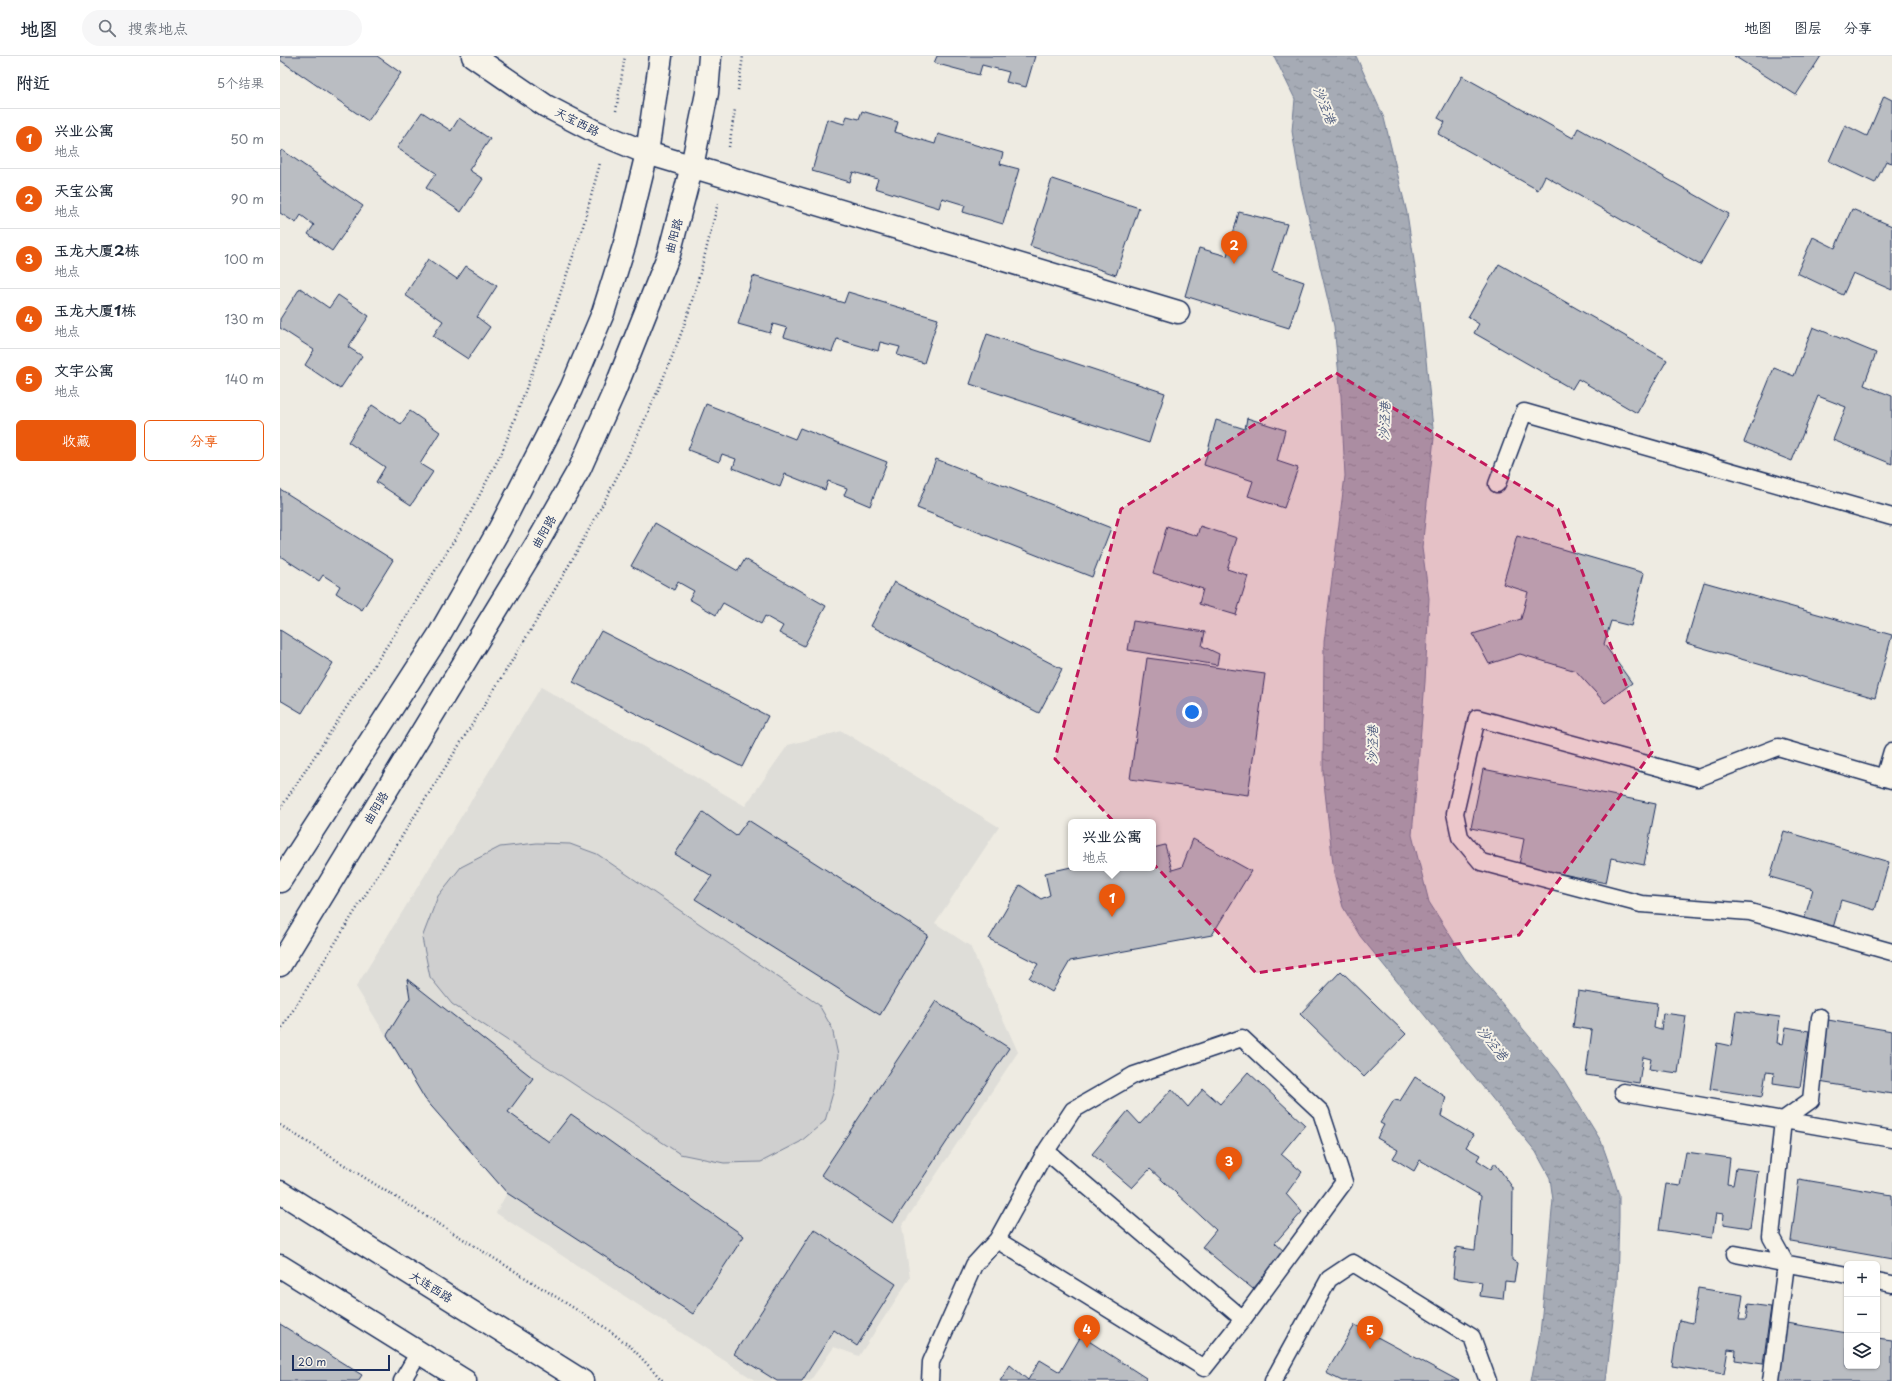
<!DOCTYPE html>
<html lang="zh">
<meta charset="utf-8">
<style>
:root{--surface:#fff;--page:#f6f6f7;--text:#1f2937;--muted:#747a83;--line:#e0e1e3;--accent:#ea580c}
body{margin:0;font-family:"Playpen Sans","LXGW WenKai TC",sans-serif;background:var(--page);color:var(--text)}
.controls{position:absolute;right:12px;bottom:12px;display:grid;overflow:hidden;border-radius:6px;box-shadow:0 1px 3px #0004}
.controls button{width:36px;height:36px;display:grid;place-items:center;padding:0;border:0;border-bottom:1px solid var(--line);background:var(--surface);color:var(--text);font:20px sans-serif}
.scale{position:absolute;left:12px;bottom:10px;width:98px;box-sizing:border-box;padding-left:4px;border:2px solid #1b2f5e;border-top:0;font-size:11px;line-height:14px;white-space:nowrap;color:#1b2f5e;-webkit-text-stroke:3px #f7f3e8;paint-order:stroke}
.you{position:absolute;left:912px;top:656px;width:14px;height:14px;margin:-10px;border:3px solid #fff;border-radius:50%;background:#1a73e8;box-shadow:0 0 0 6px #1a73e833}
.badge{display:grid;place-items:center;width:26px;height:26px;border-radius:50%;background:var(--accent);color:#fff;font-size:13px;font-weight:700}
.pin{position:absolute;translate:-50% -33px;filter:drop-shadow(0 1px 2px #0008)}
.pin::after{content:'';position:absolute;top:21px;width:14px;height:12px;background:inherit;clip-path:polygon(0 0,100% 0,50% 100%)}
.popup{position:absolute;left:788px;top:763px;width:88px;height:52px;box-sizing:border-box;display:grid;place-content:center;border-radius:6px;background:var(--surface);filter:drop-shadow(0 1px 3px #0005);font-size:13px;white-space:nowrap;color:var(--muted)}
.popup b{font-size:15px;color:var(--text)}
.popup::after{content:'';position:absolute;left:50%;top:100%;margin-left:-8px;border:8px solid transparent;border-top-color:var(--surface)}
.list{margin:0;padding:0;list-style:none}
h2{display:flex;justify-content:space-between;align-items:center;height:52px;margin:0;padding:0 16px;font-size:17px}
h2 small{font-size:13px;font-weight:400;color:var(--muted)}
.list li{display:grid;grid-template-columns:26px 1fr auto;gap:12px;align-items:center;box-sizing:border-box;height:60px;padding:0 16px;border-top:1px solid var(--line)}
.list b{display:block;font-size:15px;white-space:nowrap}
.list p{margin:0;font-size:13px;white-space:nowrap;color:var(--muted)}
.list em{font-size:13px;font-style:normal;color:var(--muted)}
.actions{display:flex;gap:8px;padding:12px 16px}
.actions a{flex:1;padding:9px 0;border:1px solid var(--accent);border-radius:6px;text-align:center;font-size:14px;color:var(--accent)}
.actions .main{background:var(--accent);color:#fff}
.icon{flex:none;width:22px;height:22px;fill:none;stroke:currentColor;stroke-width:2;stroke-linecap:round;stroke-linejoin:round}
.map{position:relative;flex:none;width:1612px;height:1325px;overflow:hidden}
header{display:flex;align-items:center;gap:24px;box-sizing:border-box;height:56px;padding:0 20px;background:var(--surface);border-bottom:1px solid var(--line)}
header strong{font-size:19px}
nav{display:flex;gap:22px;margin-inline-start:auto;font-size:14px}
.search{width:280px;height:36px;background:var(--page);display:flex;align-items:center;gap:10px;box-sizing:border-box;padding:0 14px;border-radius:22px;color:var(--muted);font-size:15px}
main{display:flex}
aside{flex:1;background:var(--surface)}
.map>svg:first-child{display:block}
</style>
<header>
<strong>地图</strong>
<div class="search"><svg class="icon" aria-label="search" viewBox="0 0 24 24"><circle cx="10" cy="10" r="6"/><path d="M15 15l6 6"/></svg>搜索地点</div>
<nav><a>地图</a><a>图层</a><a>分享</a></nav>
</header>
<main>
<aside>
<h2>附近<small>5个结果</small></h2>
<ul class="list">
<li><span class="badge">1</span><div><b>兴业公寓</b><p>地点</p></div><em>50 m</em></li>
<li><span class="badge">2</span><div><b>天宝公寓</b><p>地点</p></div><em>90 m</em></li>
<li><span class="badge">3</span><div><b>玉龙大厦2栋</b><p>地点</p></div><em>100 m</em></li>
<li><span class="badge">4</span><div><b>玉龙大厦1栋</b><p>地点</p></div><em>130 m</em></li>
<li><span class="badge">5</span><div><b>文宇公寓</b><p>地点</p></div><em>140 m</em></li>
</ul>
<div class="actions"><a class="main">收藏</a><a>分享</a></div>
</aside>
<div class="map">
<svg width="1612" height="1325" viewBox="0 0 1612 1325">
<defs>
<pattern id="water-ripples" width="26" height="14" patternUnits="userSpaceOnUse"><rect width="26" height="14" fill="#a6abb5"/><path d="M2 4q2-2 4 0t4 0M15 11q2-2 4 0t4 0" fill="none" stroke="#868c96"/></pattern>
</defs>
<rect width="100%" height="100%" fill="#eeebe2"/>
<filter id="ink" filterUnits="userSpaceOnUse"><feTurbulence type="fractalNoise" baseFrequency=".025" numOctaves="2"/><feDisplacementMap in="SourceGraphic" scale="8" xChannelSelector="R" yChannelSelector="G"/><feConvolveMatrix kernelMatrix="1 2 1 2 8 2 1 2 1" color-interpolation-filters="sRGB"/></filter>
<g filter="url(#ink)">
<path fill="#deddd8" d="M261 631 465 750 508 689 562 675 719 771 655 867 690 890 738 996 622 1170 630 1222 579 1300 554 1291 530 1325H476L216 1157 227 1137 145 1043 76 931Z"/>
<path fill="#cfcfcf" stroke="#757f96" d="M257 787 290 788 317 798 539 949 552 972 558 999 554 1033 545 1065 520 1086 481 1106 444 1107 400 1098 172 948 150 921 142 882 158 840 181 811 220 791Z"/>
<path fill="url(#water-ripples)" stroke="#6e7992" d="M994 0H1076L1104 62 1127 157 1140 245 1154 382 1142 492 1149 542 1145 626 1132 779 1149 846 1185 903 1278 1015 1321 1085 1332 1116 1339 1139V1161L1337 1229 1326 1325H1251L1260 1278 1273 1144 1270 1122 1256 1096 1080 880 1063 851 1054 817 1043 718 1044 586 1065 420 1061 340 1054 270 1021 130 1012 75 1015 43Z"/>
<path fill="#babdc2" stroke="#1b2f5e" d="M0 0H97L121 17 88 65 0 4Z
M657 0H755L746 31 726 26 729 16 702 9 699 19 654 7Z
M1454 0H1541L1516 39Z
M1182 20 1293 82 1298 72 1449 158 1420 209 1265 120 1258 134 1158 78 1165 66 1158 62Z
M1604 40 1612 44V107L1606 105 1595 127 1549 105 1565 69 1587 80Z
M582 55 618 66 615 76 655 88 658 78 723 97 720 108 739 113 723 168 683 156 685 149 662 142 659 152 595 132 598 123 573 116 570 126 532 115 547 63 564 68 567 60 579 63Z
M142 56 171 75 179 62 210 83 189 114 203 123 181 156 146 132 156 117 117 92Z
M2 94 83 150 52 195 28 178 34 169 21 159 16 167 0 157V96Z
M772 123 859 152 836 219 750 190Z
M1572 153 1612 170V234L1573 217 1563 239 1517 217 1533 181 1555 192Z
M959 156 1007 168 992 215 1024 226 1009 272 905 240 919 192 947 200Z
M148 203 177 223 186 210 217 230 197 261 210 271 188 303 153 280 163 265 125 239Z
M1219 208 1387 304 1357 357 1298 323 1292 333 1194 277 1199 268 1188 261Z
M473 220 564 247 568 236 658 263 644 307 617 299 620 291 600 286 598 295 557 283 552 296 504 281 507 272 493 268 490 277 458 268Z
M20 232 49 252 58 239 89 260 68 291 82 300 60 333 25 309 34 294 0 272V263Z
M1533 271 1596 297 1584 329 1612 340V408L1553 384 1566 351 1538 340 1512 405 1464 386 1494 312 1514 320Z
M707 278 885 337 869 387 690 328Z
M426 348 515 383 520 372 607 406 590 450 564 439 567 432 548 425 545 434 505 418 500 431 453 412 456 403 442 398 439 406 408 394Z
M92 349 121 368 130 355 160 376 140 408 153 416 131 449 96 426 105 411 68 386Z
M967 362 1005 374 997 405 1018 412 1004 452 968 440 973 425 924 409 936 364 965 373Z
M656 403 831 472 812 521 637 452Z
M0 433 113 504 82 554 56 537 60 530 43 519 39 525 0 500Z
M375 467 458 515 465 503 546 550 524 590 499 577 503 570 485 560 481 568 443 547 436 559 409 543 414 535 398 526 394 534 351 510Z
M887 470 917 480 920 470 957 482 947 513 968 520 956 559 919 548 923 533 873 517Z
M1237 480 1364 517 1351 570 1331 565 1324 588 1352 627 1325 647 1296 615 1240 598 1209 608 1193 578 1241 563 1248 536 1223 528Z
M614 526 782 613 759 657 591 570Z
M1424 526 1612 579 1595 642 1406 587Z
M853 565 925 576 922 590 939 598 937 609 848 594Z
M0 574 53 607 22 657 0 644Z
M321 575 488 660 462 711 293 626Z
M867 602 985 618 968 739 850 723Z
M1203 713 1376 748 1364 809 1331 802 1326 827 1239 809 1244 783 1191 772Z
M423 756 456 780 468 764 648 879 600 959 415 843 432 820 395 798Z
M1504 775 1609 806 1595 854 1561 844 1553 872 1524 864 1533 833 1490 821Z
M913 783 971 815 932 879 790 905 772 936 749 922 758 908 709 883 740 829 761 843 770 839 765 817 791 811 873 812V792L885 789 892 814 902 811Z
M1061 915 1126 978 1084 1021 1020 958Z
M127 923 253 1022 228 1056 269 1086 291 1058 464 1180 413 1258 227 1137 145 1043 107 979 130 942Z
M1298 935 1377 947 1374 972 1381 974 1383 957 1406 960 1398 1017 1369 1013 1371 1003 1363 1001 1359 1027 1306 1019 1312 974 1293 971Z
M656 945 729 992 613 1167 541 1119Z
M1456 955 1500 961 1497 987 1503 988 1506 971 1529 975 1520 1031 1493 1027 1494 1017 1486 1016 1482 1041 1430 1033 1437 987 1451 990Z
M1548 964 1612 975V1038L1539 1026Z
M968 1016 1025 1069 1001 1098 1022 1116 1006 1138 1022 1156 995 1187 1005 1196 973 1233 922 1191 936 1174 870 1113 852 1132 812 1098 848 1055 860 1068 892 1033 908 1051 923 1033 940 1048Z
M1135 1021 1166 1041 1161 1060 1193 1079 1186 1091 1200 1099 1197 1104 1211 1113 1215 1107 1233 1132 1232 1204 1237 1207 1234 1226 1225 1225 1223 1243 1200 1240 1202 1226 1173 1222 1176 1191 1195 1194 1201 1140 1140 1104 1134 1115 1113 1102 1118 1094 1097 1082 1104 1069 1100 1067 1114 1044 1120 1045Z
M1406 1096 1450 1102 1447 1128 1453 1129 1456 1112 1478 1115 1470 1172 1443 1168 1444 1158 1436 1157 1432 1182 1379 1174 1386 1128 1400 1130Z
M1519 1123 1612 1139V1203L1511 1185Z
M534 1173 616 1228 577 1290 554 1274 522 1325H497L454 1298Z
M1418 1232 1463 1239 1459 1264H1466L1468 1248 1491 1251 1483 1308 1455 1304 1456 1294 1448 1293 1444 1318 1392 1310 1399 1264 1413 1267Z
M1506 1267 1567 1277V1310H1597V1282L1612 1284V1325H1498Z
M0 1268 82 1319 78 1325H0Z
M1075 1269 1179 1325H1062L1046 1317Z
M801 1280 866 1322 865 1325H720L730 1309 748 1324 760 1304 780 1316Z"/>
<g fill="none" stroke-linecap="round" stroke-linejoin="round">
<defs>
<path id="lane" d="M1217 428 1244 356 1612 461
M1604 722 1612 695
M1612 724 1498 691 1418 722 1197 662 1175 757 1180 781 1201 806 1361 848 1470 856 1612 896
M1343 1036 1612 1083
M766 1095 793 1054 854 1019 962 982 1041 1056 1064 1126 963 1263
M1455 1198 1567 1219
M1597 1225 1612 1228
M122 1325 139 1296
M650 1325 651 1306 694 1209 717 1184 766 1095 963 1263 924 1312 717 1184
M993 1325 1049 1223 1073 1207 1192 1281 1208 1325
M1491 1325 1506 1208 1491 1181 1503 1064 1531 1044 1540 961"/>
<path id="street" d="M193 0 266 50 316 76 367 97 898 256"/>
<path id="primary" d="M0 825 159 579 220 472 291 333 323 257 345 187 367 97 381 0
M0 909 259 484 300 412 334 336 389 198 412 110 427 37 430 0
M0 1136 302 1325
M0 1210 185 1325"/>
</defs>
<use href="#lane" stroke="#1b2f5e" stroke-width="19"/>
<use href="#street" stroke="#1b2f5e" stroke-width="25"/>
<use href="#primary" stroke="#1b2f5e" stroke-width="25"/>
<path stroke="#1b2f5e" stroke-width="2.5" stroke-dasharray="1 3" stroke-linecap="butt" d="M458 34 463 0
M336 55 345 0
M449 91 455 53
M0 753 131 553 185 467 222 396 263 288 302 174 320 107
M0 975C61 878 122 780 183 683 265 553 348 419 402 275 417 233 427 190 438 147
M0 1069 326 1272 352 1292 383 1325"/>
<use href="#lane" stroke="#f7f3e8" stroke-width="16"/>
<use href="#street" stroke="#f7f3e8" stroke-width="22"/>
<use href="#primary" stroke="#f7f3e8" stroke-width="22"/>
</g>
</g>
<path fill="#c2185b" fill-opacity="0.2" stroke="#c2185b" stroke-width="3" stroke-dasharray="8 5" stroke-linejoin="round" d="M1056 317 1278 453 1372 696 1239 879 976 917 775 703 841 453Z"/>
<g text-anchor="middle" stroke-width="4" stroke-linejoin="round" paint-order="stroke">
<g font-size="12" fill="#1b2f5e" stroke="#f7f3e8">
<text transform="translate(297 66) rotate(27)" y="4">天宝西路</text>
<text transform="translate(394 180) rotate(-75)" y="4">曲阳路</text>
<text transform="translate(264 476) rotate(-60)" y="4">曲阳路</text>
<text transform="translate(96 752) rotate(-59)" y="4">曲阳路</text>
<text transform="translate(151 1231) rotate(32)" y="4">大连西路</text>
</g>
<g font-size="13" font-style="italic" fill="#455478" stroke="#f7f3e8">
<text transform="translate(1045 49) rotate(68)" y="5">沙泾港</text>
<text transform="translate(1104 365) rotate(-88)" y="5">沙泾港</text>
<text transform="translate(1092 689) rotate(-89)" y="5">沙泾港</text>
<text transform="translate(1213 987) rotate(51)" y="5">沙泾港</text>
</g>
</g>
</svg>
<div class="controls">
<button>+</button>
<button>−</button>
<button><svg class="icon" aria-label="layers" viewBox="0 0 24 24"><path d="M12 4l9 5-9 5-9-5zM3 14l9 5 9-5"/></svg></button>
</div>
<div class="scale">20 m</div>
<div class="you"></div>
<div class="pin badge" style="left:832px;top:861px">1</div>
<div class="popup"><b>兴业公寓</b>地点</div>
<div class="pin badge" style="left:954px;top:208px">2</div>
<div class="pin badge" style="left:949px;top:1124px">3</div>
<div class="pin badge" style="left:807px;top:1292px">4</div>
<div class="pin badge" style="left:1090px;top:1293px">5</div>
</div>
</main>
